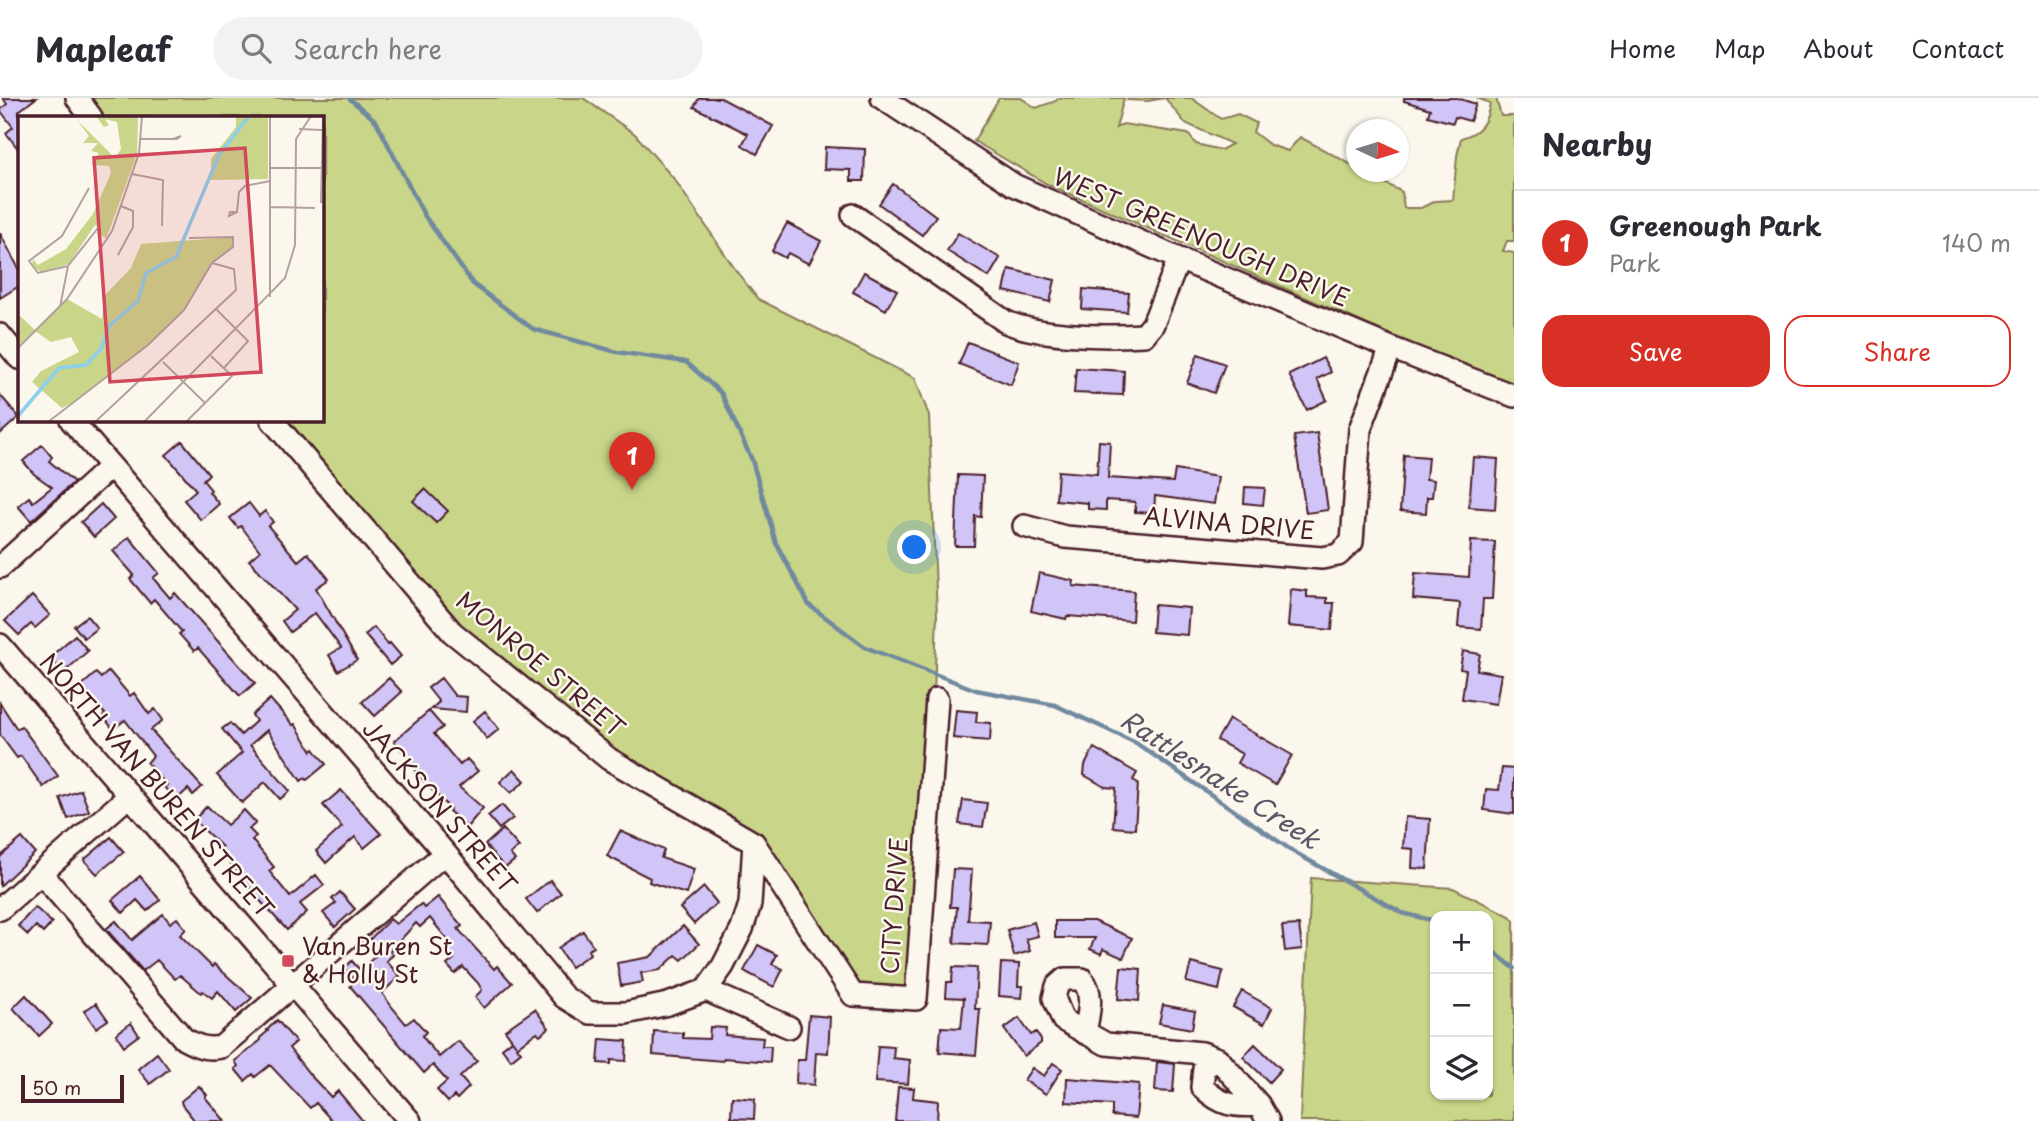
<!DOCTYPE html>
<meta charset="utf-8">
<style>
:root{--surface:#fff;--page:#f2f2f3;--text:#2b2b33;--muted:#7c7c81;--line:#e1e1e2;--accent:#d93025}
body{margin:0;font-family:"Playpen Sans",sans-serif;background:var(--page);color:var(--text)}
.controls{position:absolute;right:21px;bottom:21px;display:grid;overflow:hidden;border-radius:14px;box-shadow:0 2px 5px #0004}
.controls button{width:63px;height:63px;display:grid;place-items:center;padding:0;border:0;border-bottom:2px solid var(--line);background:var(--surface);color:var(--text);font:35px sans-serif}
.compass{position:absolute;left:1346px;top:21px;width:63px;height:63px;border-radius:50%;background:var(--surface);box-shadow:0 2px 5px #0004;rotate:94deg}
.scale{position:absolute;left:21px;bottom:18px;width:103px;box-sizing:border-box;padding-left:7px;border:4px solid #4a1f2b;border-top:0;font-size:19px;line-height:24px;white-space:nowrap;color:#4a1f2b;-webkit-text-stroke:5px #fbf7ec;paint-order:stroke}
.you{position:absolute;left:915px;top:450px;width:24px;height:24px;margin:-18px;border:5px solid #fff;border-radius:50%;background:#1a73e8;box-shadow:0 0 0 10px #1a73e833}
.badge{display:grid;place-items:center;width:46px;height:46px;border-radius:50%;background:var(--accent);color:#fff;font-size:23px;font-weight:700}
.pin{position:absolute;translate:-50% -58px;filter:drop-shadow(0 2px 4px #0008)}
.pin::after{content:'';position:absolute;top:37px;width:24px;height:21px;background:inherit;clip-path:polygon(0 0,100% 0,50% 100%)}
.list{margin:0;padding:0;list-style:none}
h2{display:flex;justify-content:space-between;align-items:center;height:91px;margin:0;padding:0 28px;font-size:30px}
h2 small{font-size:23px;font-weight:400;color:var(--muted)}
.list li{display:grid;grid-template-columns:46px 1fr auto;gap:21px;align-items:center;box-sizing:border-box;height:105px;padding:0 28px;border-top:2px solid var(--line)}
.list b{display:block;font-size:26px;white-space:nowrap}
.list p{margin:0;font-size:23px;white-space:nowrap;color:var(--muted)}
.list em{font-size:23px;font-style:normal;color:var(--muted)}
.actions{display:flex;gap:14px;padding:21px 28px}
.actions a{flex:1;padding:16px 0;border:2px solid var(--accent);border-radius:21px;text-align:center;font-size:24px;color:var(--accent)}
.actions .main{background:var(--accent);color:#fff}
.icon{flex:none;width:38px;height:38px;fill:none;stroke:currentColor;stroke-width:2;stroke-linecap:round;stroke-linejoin:round}
.map{position:relative;flex:none;width:1514px;height:1023px;overflow:hidden}
header{display:flex;align-items:center;gap:42px;box-sizing:border-box;height:98px;padding:0 35px;background:var(--surface);border-bottom:2px solid var(--line)}
header strong{font-size:33px}
nav{display:flex;gap:38px;margin-inline-start:auto;font-size:24px}
.search{width:490px;height:63px;background:var(--page);display:flex;align-items:center;gap:18px;box-sizing:border-box;padding:0 24px;border-radius:38px;color:var(--muted);font-size:26px}
main{display:flex}
aside{flex:1;background:var(--surface)}
.map>svg:first-child{display:block}
</style>
<header>
<strong>Mapleaf</strong>
<div class="search"><svg class="icon" aria-label="search" viewBox="0 0 24 24"><circle cx="10" cy="10" r="6"/><path d="M15 15l6 6"/></svg>Search here</div>
<nav><a>Home</a><a>Map</a><a>About</a><a>Contact</a></nav>
</header>
<main>
<div class="map">
<svg width="1514" height="1023" viewBox="0 0 1514 1023">
<rect width="100%" height="100%" fill="#fbf7ec"/>
<filter id="ink" filterUnits="userSpaceOnUse"><feTurbulence type="fractalNoise" baseFrequency=".0143" numOctaves="2"/><feDisplacementMap in="SourceGraphic" scale="14" xChannelSelector="R" yChannelSelector="G"/><feConvolveMatrix kernelMatrix="1 2 1 2 8 2 1 2 1" color-interpolation-filters="sRGB"/></filter>
<g filter="url(#ink)">
<path fill="#c9d588" stroke="#8a7a5a" stroke-width="2" fill-rule="evenodd" d="M77 0H583L635 36 675 82 737 174 758 201 915 280 929 318 937 518 934 596 916 901 853 897 754 745 609 661 452 534 272 322H322V19H91Z
M999 0H1021L1036 10 1056 3 1058 0H1124L1116 30 1123 26 1188 36 1196 46 1221 52 1232 46 1185 25 1165 0 1148 3 1127 2 1128 0H1191L1221 21 1238 16 1256 25 1253 34 1270 47 1288 53 1300 39 1356 69V74H1364L1402 94 1404 110H1421L1435 103 1453 102 1457 58 1461 40C1480 35 1487 25 1490 5L1477 0H1496L1501 18H1514V143H1507L1503 153 1514 155V291L1047 86 974 43Z
M1311 780 1453 790 1510 818 1514 823V1023H1300ZM1435 818H1488V997H1435Z"/>
<g fill="none" stroke-linecap="round" stroke-linejoin="round">
<path stroke="#71899f" stroke-width="4.5" d="M349 0 376 23 424 117 473 186 533 231 617 254 686 264 721 295 752 362 776 445 809 507 865 549 976 592 1055 607 1136 645 1294 754 1402 815 1435 823
M1488 849 1514 870"/>
</g>
<path fill="#d1c5f7" stroke="#4a1f2b" stroke-width="2" d="M3 0H36L19 13V52L6 35 13 29 0 12 7 6Z
M699 0H721L773 28 757 56 742 47 748 36 694 9Z
M1404 0H1457L1476 6 1470 23 1455 19 1453 25 1428 18 1430 11 1404 3Z
M825 49 865 51 864 83H851V72L824 71Z
M893 86 936 118 922 137 879 106Z
M787 125 821 143 809 166 788 155 785 160 772 153Z
M0 135 19 171V188L0 200Z
M958 135 1000 160 989 179 947 153Z
M1009 171 1055 182 1050 204 1004 193Z
M864 174 897 192 886 212 853 194Z
M1083 191 1129 195 1127 214 1082 211Z
M968 244 1019 264 1011 287 959 266Z
M1198 256 1225 266 1214 295 1187 285Z
M1323 260 1331 274 1317 281 1327 302 1307 312 1289 277Z
M1076 270 1124 273 1123 297 1074 295Z
M0 297 19 319 0 336Z
M1317 335 1328 412 1306 415 1294 338Z
M182 343 209 376 203 382 211 392 209 394 219 406 201 422 184 402 196 392 166 357Z
M1099 343 1110 344 1108 380 1173 384 1175 372 1218 379 1214 406 1155 398 1154 415 1135 414V404L1106 402V412L1088 411V405L1056 402 1058 373 1097 376Z
M42 347 52 359 49 363 74 384 31 423 18 408 29 399 33 404 52 389 34 376 23 363Z
M1404 357 1428 359 1426 381 1434 382 1432 399H1427L1426 415 1400 413Z
M1473 359 1498 361 1495 411 1469 409Z
M958 377 983 378 981 419 975 418 974 448H955Z
M1245 389 1265 390 1263 407 1244 405Z
M425 391 448 413 436 425 413 403Z
M249 405 259 418 265 413 273 424 268 428 298 463 308 455 329 481 316 490 357 562 338 573 329 557 341 550 315 515 290 534 282 523 295 512 249 462 260 453 241 428 238 430 230 420Z
M101 406 114 421 94 439 81 424Z
M129 439 159 475 153 480 170 500 175 495 255 585 240 598 198 550 194 553 179 536 182 534 154 501 150 505 130 481 134 477 113 453Z
M1471 443 1495 444 1492 501H1483L1481 531 1458 529 1460 505 1413 501 1415 475 1469 479Z
M1039 475 1074 483 1073 488 1134 493 1132 523 1067 518 1066 521 1031 513Z
M1291 491 1307 493V499L1327 500V505H1334L1332 532 1288 528Z
M32 498 50 517 35 530 31 526 19 537 5 523Z
M1154 507 1189 510 1187 537 1152 534Z
M87 518 97 530 84 540 74 528Z
M374 529 388 547 390 545 401 558 390 567 365 537Z
M75 537 88 553 63 575 50 559Z
M1463 553 1480 556 1477 572 1501 576 1496 606 1462 601 1466 572 1460 571Z
M109 573 130 598 134 595 149 616 155 611 163 622 151 632 202 689 193 697 188 691 176 702 164 689 167 687 147 665 153 658 125 622 113 631 103 618 105 616 81 588 96 575 101 580Z
M389 580 402 594 375 618 362 604Z
M441 580 455 598 467 599 466 614 431 611 439 604 428 590Z
M270 601 293 627 295 626 312 653 314 651 326 666 307 682 305 680 301 683 267 632 250 647 290 693 280 701 265 684 242 705 217 677 242 655 222 631 230 625 241 637 256 623 252 617Z
M0 605 17 631 21 628 58 678 43 689 21 658 17 660 0 637Z
M956 612 977 614 976 624 991 625 990 643 953 640Z
M429 613 443 629 434 636 460 667 467 661 478 673 459 689 483 710 467 729 449 713 450 711 415 674 418 671 394 643Z
M485 613 499 631 487 641 473 623Z
M1229 621 1292 657 1275 687 1237 665 1242 656 1217 642Z
M1094 650 1137 675 1133 682 1138 685 1135 731 1113 729 1116 690 1105 689 1084 677 1085 667Z
M1502 670 1514 671V716L1484 712 1486 691 1499 692Z
M514 671 525 683 511 695 500 684Z
M81 692 89 713 68 721 60 700Z
M341 692 381 736 364 750 355 739 326 765 316 753 342 729 323 707Z
M963 702 987 705 983 729 959 726Z
M502 707 513 720 499 731 488 718Z
M207 708 227 727 244 712 256 725 249 731 256 738 252 742 274 769 269 773 290 799 316 777 324 787 300 806 307 814 287 832 254 796 220 751 222 749 194 722Z
M1405 719 1430 721 1427 771 1412 770 1413 751 1403 750Z
M503 731 519 749 510 756 515 762 505 770 485 747Z
M620 733 664 752 661 760 694 771 686 796 649 784 650 780 607 758Z
M111 739 124 754 97 776 84 762Z
M22 740 35 755 0 788V759Z
M953 771 972 772 968 822 990 823 988 847 954 845 957 809H950Z
M140 778 160 802 147 813 137 802 123 815 112 802Z
M550 782 561 795 537 815 526 801Z
M704 789 717 805 694 826 680 810Z
M340 794 355 811 335 829 323 815 336 805 332 801Z
M438 799 462 828 458 831 494 871 497 868 512 885 484 910 475 899 482 892 478 885 463 869 455 876 447 867 454 861 445 851 451 846 430 820 420 829 416 825 390 853 393 857 386 863 400 878 382 895 392 909 406 926 414 920 426 934 422 938 439 959 458 943 477 963 460 979 469 989 457 1001 454 998 448 1004 437 992 447 983 433 967 424 975 350 888 355 883 344 870 352 863 360 872 380 854 370 841 390 821 396 826 421 806 424 810Z
M35 809 52 825 43 835 36 828 28 837 18 828Z
M163 816 170 825 177 820 186 831 180 837 212 869 214 866 252 900 236 914 218 893 212 900 203 893 201 895 180 877 175 881 157 862 143 873 106 831 116 823 132 842Z
M1055 823H1094L1132 840 1123 860 1103 851 1101 856 1090 851 1095 840H1055Z
M1034 824 1038 838 1026 841 1030 853 1014 858 1007 832Z
M1299 827 1302 851 1285 853 1282 828Z
M683 828 699 846 682 862 676 857 660 872 641 875 643 884 621 888 617 865 650 859Z
M583 833 594 849 588 852 590 856 571 869 558 850Z
M758 847 777 857 772 866 783 871 774 889 744 873Z
M1001 865 1019 866 1018 888H1023L1022 900 999 898Z
M1191 865 1223 873 1219 892 1186 884Z
M953 869 977 870 975 911H980L976 957 939 954 941 929 961 930 964 900 946 899 947 884H952Z
M1121 869 1141 871 1139 903 1118 901Z
M1242 893 1272 910 1264 926 1233 909Z
M26 897 52 926 39 938 13 910Z
M96 905 108 922 96 930 84 913Z
M1163 907 1195 913 1192 931 1159 925Z
M535 911 549 930 540 937 537 934 517 949 521 954 511 962 502 950 512 942 516 947 505 932Z
M809 917 830 919 828 955 816 954 814 987 796 985 797 962H805Z
M1019 920 1031 937 1036 934 1041 941V945L1024 958 1004 931Z
M277 922 296 944 289 950 311 978 331 999 338 993 363 1023H332L316 1005 310 1010 270 967 255 979 253 976 245 983 235 971 238 968 235 963 261 942 260 940 268 933 267 932Z
M131 925 139 937 124 948 116 936Z
M710 929 726 930 725 937 763 940 762 948H771L770 964 724 960 723 963 653 957 654 933 683 935V940L709 941Z
M600 941 627 943 626 963 611 962V966L598 965Z
M1255 946 1281 971 1269 984 1243 959Z
M878 948 894 949 893 960 910 962 908 986 875 984Z
M157 955 169 971 150 986 138 971Z
M1157 964 1175 966 1173 994 1155 993Z
M1053 965 1062 971 1046 996 1024 982 1032 970 1044 978Z
M1067 980 1139 986 1136 1020 1112 1018V1007L1066 1004Z
M199 988 207 997 205 999 225 1023H195L182 1007 181 1003Z
M898 989 914 990 913 1000 938 1003 937 1023H895Z
M732 999 755 1001 754 1021 731 1020Z"/>
<g fill="none" stroke-linecap="round" stroke-linejoin="round">
<defs>
<path id="minor" d="M77 0 91 19
M882 0 1014 87 1179 161 1391 250 1514 298
M853 117 1006 224C1041 239 1106 239 1144 237L1153 226 1179 161
M0 237 19 260
M71 322 445 755 564 899 590 915H626L668 906 706 892 723 868 742 831 750 806 754 745
M272 322 452 534 609 661 754 745 853 897 916 901 937 601
M1024 428 1065 439 1322 460 1338 457 1352 444 1360 331 1391 250
M0 469 110 369
M0 547 410 1023
M41 775 184 941C197 948 206 952 221 949L445 755
M0 811 129 698
M706 892 789 929
M1085 935C1088 917 1095 896 1082 881H1065L1057 888 1054 900 1063 922 1106 946 1202 955 1218 961 1259 1007 1268 1023
M1218 961 1204 970 1202 989C1221 1007 1233 1009 1259 1007"/>
</defs>
<use href="#minor" stroke="#4a1f2b" stroke-width="26"/>
<use href="#minor" stroke="#fbf7ec" stroke-width="21"/>
</g>
</g>
<rect fill="#d1495b" stroke="#fbf7ec" stroke-width="2.5" x="281" y="856" width="14" height="14" rx="3.5"/>
<g text-anchor="middle" stroke-width="5" stroke-linejoin="round" paint-order="stroke">
<g font-size="24" fill="#4a1f2b" stroke="#fbf7ec">
<text transform="translate(1201 140) rotate(23)" y="8">WEST GREENOUGH DRIVE</text>
<text transform="translate(1229 426) rotate(5)" y="8">ALVINA DRIVE</text>
<text transform="translate(540 567) rotate(40)" y="8">MONROE STREET</text>
<text transform="translate(156 688) rotate(49)" y="8">NORTH VAN BUREN STREET</text>
<text transform="translate(439 709) rotate(49)" y="8">JACKSON STREET</text>
<text transform="translate(895 808) rotate(-86)" y="8">CITY DRIVE</text>
</g>
<g font-size="24" fill="#4a1f2b" stroke="#fbf7ec" text-anchor="start">
<text x="302" y="857">Van Buren St<tspan x="302" dy="28">&amp; Holly St</tspan></text>
</g>
<g font-size="26" font-style="italic" fill="#5e5465" stroke="#fbf7ec">
<text transform="translate(1220 682) rotate(33)" y="9">Rattlesnake Creek</text>
</g>
</g>
<g transform="translate(18 18)">
<rect width="306" height="306" fill="#fbf7ec"/>
<path d="M78 0H120L119 38 93 110 88 122 78 117 82 113 77 109 51 148 23 156 14 150 15 143 20 149 48 133 75 98 93 57 91 50 73 49 81 37 73 35 80 27H65L71 20 59 4 97 42 103 33 99 6 87 3 91 9 86 11ZM218 0H250V63L193 64V43L218 11ZM215 121V131L194 147 166 194 130 229 54 287 44 292 14 266 23 255 61 236 53 221 33 226 17 215 0 230V198L17 214 49 183 84 203 86 180 113 152 123 128Z" fill="#c9d588"/>
<path fill="none" stroke="#8bd0ec" stroke-width="3.5" d="M0 300 41 252 68 249 83 233 91 210 120 185 128 157 158 141 201 39 231 0"/>
<path fill="none" stroke="#b4a19f" stroke-width="2" d="M281 13 304 14M123 23H159L163 20 155 23M251 52H303M114 58 145 64 144 110M303 87 305 0M252 91 297 92M219 96 211 100 212 96H219L221 76 227 70 252 65M100 139 115 111V95L103 90M50 150 20 157 11 145 44 120 71 72M252 181V0M42 191 50 150 80 112M198 193 230 225 206 252M0 232 49 183 94 115 121 37 124 0M145 246 187 287M30 306 130 229 166 194 194 147 215 131V121L171 122M77 306 218 174 216 153 194 147M126 306 267 162 277 129 278 23 293 0M168 306 214 260 193 240"/>
<path fill="#d1495b" fill-opacity="0.15" stroke="#d1495b" stroke-width="3.5" d="M227 32 243 256 92 266 76 42Z"/>
<rect width="306" height="306" fill="none" stroke="#4a1f2b" stroke-width="3.5"/>
</g>
</svg>
<div class="controls">
<button>+</button>
<button>−</button>
<button><svg class="icon" aria-label="layers" viewBox="0 0 24 24"><path d="M12 4l9 5-9 5-9-5zM3 14l9 5 9-5"/></svg></button>
</div>
<svg class="compass" viewBox="-18 -18 36 36"><path d="M0-13l5 13h-10z" fill="#e53935"/><path d="M0 13l5-13h-10z" fill="#7c7c81"/></svg>
<div class="scale">50 m</div>
<div class="you"></div>
<div class="pin badge" style="left:632px;top:392px">1</div>
</div>
<aside>
<h2>Nearby<small></small></h2>
<ul class="list">
<li><span class="badge">1</span><div><b>Greenough Park</b><p>Park</p></div><em>140 m</em></li>
</ul>
<div class="actions"><a class="main">Save</a><a>Share</a></div>
</aside>
</main>
